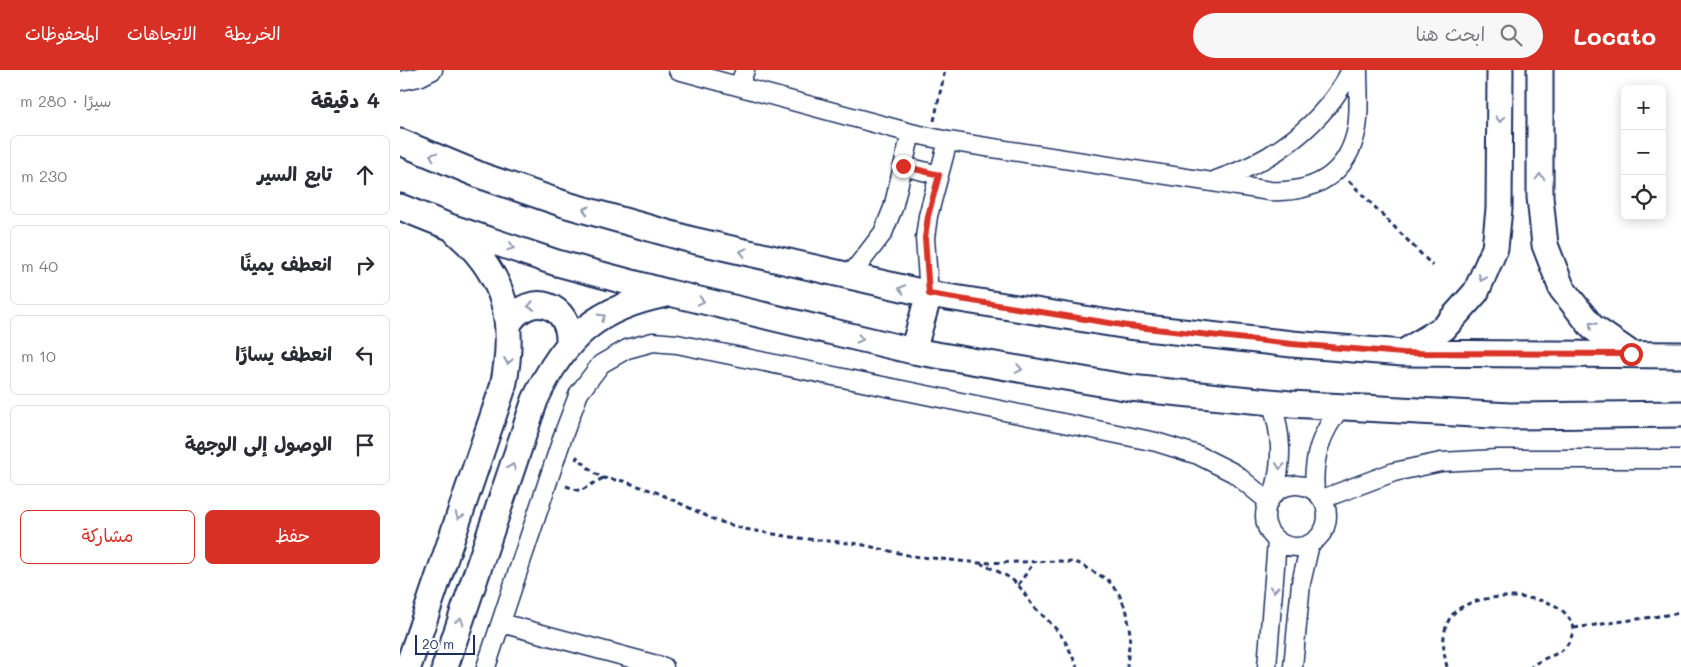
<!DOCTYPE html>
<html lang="ar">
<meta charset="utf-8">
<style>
:root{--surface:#fff;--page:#f7f7f7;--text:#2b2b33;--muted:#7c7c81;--line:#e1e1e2;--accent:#d93025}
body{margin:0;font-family:Mali,"Playpen Sans Arabic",sans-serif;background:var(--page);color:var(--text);direction:rtl}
.controls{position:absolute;right:15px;top:15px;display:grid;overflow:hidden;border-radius:8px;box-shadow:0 2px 12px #0003}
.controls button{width:45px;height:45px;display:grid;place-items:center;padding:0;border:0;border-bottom:1px solid var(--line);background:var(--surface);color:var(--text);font:25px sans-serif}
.scale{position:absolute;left:15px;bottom:12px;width:60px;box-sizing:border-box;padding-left:5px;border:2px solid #1b2f5e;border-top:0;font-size:14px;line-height:18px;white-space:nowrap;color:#1b2f5e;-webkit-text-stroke:4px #fff;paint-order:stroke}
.stop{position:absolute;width:15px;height:15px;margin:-11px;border:4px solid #d93025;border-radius:50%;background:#fff}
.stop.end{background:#d93025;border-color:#fff;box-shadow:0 1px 5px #0008}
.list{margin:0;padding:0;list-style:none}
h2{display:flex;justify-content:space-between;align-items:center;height:65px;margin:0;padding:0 20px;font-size:21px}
h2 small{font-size:16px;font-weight:400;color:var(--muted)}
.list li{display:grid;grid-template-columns:32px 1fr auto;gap:15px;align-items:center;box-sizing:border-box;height:80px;margin:0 10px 10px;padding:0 10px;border:1px solid var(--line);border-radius:8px}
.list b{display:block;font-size:19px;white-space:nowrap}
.list em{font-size:16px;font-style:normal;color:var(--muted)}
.actions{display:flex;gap:10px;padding:15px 20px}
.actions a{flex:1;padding:11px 0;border:1px solid var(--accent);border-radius:8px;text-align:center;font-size:18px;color:var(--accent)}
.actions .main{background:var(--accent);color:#fff}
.icon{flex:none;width:28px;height:28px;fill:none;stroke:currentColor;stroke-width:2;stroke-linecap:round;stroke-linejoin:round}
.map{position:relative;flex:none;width:1281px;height:597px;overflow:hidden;direction:ltr}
header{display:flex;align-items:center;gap:30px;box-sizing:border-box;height:70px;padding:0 25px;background:var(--accent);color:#fff}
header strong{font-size:24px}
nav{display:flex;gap:28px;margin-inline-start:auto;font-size:18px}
.search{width:350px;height:45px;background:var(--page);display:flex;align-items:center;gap:12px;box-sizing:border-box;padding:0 18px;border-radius:28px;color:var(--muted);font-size:19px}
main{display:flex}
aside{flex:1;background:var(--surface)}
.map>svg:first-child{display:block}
</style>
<header>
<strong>Locato</strong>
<div class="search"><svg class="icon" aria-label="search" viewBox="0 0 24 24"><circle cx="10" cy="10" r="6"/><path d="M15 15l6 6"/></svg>ابحث هنا</div>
<nav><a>الخريطة</a><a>الاتجاهات</a><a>المحفوظات</a></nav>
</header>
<main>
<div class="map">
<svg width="1281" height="597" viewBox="0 0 1281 597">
<rect width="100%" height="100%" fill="#fff"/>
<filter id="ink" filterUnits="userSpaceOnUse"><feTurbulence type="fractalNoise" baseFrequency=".02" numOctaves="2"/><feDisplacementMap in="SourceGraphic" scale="10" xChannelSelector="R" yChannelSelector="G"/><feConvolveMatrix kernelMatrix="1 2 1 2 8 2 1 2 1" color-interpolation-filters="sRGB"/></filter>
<g filter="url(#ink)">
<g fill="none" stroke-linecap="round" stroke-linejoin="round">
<defs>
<path id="street" d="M278 0 511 63 548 71 870 121C914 123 948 105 957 58 960 40 958 19 958 0
M0 11 19 7 33 0
M339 16 345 0
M503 96 539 105
M816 110C873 91 923 55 951 0
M449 207 483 163 493 138 511 63
M529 224 525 168 528 146 548 71
M871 332C882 363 883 391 874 423
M865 446a31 31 0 1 1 62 0a31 31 0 1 1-62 0Z
M915 421C912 388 921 362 942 336
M922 429 994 402 1041 392 1097 389H1281
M101 553 264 597
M86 597 165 360 179 323 201 294 227 279 253 272 277 274 756 372 798 385 834 403 868 431
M867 597 877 471
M893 597 901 513 910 474"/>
<path id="secondary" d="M1140 0V127L1145 175 1162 219 1192 257 1231 284
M0 72 82 106 167 135 292 170 529 224 728 256 892 274 1003 283 1281 285
M0 137 50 157 157 193 270 223 513 281 730 318 890 334 1110 346 1281 344
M109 253C130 220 171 234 169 273
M513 281 529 224
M1003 283 1044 258 1076 222 1095 178 1099 139 1100 0
M8 597 103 317C116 253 107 206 56 162
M45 597 135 330C164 267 198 237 267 224"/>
</defs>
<use href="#street" stroke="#1b2f5e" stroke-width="21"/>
<use href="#secondary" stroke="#1b2f5e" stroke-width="29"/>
<path stroke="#1b2f5e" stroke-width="3" stroke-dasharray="5 4" stroke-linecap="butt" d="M534 51 545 0
M949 111 1033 196
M176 390 177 387 193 402 203 408 223 411 256 422 315 450 344 459 398 468 459 474 512 486 579 493 660 491 678 493 708 510 719 524 727 542 730 564 727 597
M166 416 180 421 203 408
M580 493C592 499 607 504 617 514 624 521 628 531 635 538 659 561 664 565 677 597
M618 515 635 491
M1174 558 1281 543
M1047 597C1043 581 1041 563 1050 548 1066 522 1129 523 1154 535 1164 540 1170 548 1174 558 1167 589 1151 581 1131 597"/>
<use href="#street" stroke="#fff" stroke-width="18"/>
<use href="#secondary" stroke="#fff" stroke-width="25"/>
</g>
<defs><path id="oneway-chevron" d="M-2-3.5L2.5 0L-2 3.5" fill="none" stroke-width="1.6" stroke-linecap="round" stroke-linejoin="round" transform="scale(1.25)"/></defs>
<g stroke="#8d97ae">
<use href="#oneway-chevron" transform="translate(1100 49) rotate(91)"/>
<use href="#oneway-chevron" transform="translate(33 86) rotate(-158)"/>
<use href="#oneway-chevron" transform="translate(1140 107) rotate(-90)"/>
<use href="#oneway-chevron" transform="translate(186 140) rotate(-164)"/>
<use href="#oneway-chevron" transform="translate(111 177) rotate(19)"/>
<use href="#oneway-chevron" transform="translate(343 182) rotate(-167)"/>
<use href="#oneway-chevron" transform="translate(1082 208) rotate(113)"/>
<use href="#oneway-chevron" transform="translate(502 219) rotate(-168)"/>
<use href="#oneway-chevron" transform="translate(301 231) rotate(13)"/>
<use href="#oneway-chevron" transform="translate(131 236) rotate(169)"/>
<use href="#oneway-chevron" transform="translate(202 247) rotate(-31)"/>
<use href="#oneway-chevron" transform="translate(1192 255) rotate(-135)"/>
<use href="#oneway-chevron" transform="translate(460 269) rotate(13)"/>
<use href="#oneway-chevron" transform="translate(108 291) rotate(100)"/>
<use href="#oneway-chevron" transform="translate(619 299) rotate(10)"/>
<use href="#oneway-chevron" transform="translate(880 396) rotate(96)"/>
<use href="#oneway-chevron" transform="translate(112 397) rotate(-71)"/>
<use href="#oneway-chevron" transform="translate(59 446) rotate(109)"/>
<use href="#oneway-chevron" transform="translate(874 519) rotate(93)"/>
<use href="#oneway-chevron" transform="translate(60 551) rotate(-71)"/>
</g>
</g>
<g fill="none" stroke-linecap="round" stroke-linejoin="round" filter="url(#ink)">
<path stroke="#d93025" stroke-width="6" d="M503 96 539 105 528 146 525 168 529 224 728 256 892 274 1003 283 1231 284"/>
</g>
</svg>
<div class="controls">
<button>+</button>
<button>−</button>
<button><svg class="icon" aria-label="locate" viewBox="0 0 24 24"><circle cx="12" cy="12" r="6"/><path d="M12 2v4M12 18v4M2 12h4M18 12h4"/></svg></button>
</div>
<div class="scale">20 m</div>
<div class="stop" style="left:1231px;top:284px"></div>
<div class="stop end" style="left:503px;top:96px"></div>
</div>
<aside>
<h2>4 دقيقة<small>سيرًا · 280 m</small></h2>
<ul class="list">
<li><svg class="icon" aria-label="ahead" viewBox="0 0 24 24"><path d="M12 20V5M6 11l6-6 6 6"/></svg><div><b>تابع السير</b></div><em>230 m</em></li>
<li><svg class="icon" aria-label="right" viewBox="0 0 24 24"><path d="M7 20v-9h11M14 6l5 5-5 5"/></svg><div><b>انعطف يمينًا</b></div><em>40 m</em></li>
<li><svg class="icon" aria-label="left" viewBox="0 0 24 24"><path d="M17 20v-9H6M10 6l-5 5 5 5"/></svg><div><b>انعطف يسارًا</b></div><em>10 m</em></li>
<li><svg class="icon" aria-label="arrive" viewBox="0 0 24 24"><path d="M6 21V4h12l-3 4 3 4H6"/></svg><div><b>الوصول إلى الوجهة</b></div></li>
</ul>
<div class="actions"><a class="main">حفظ</a><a>مشاركة</a></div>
</aside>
</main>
